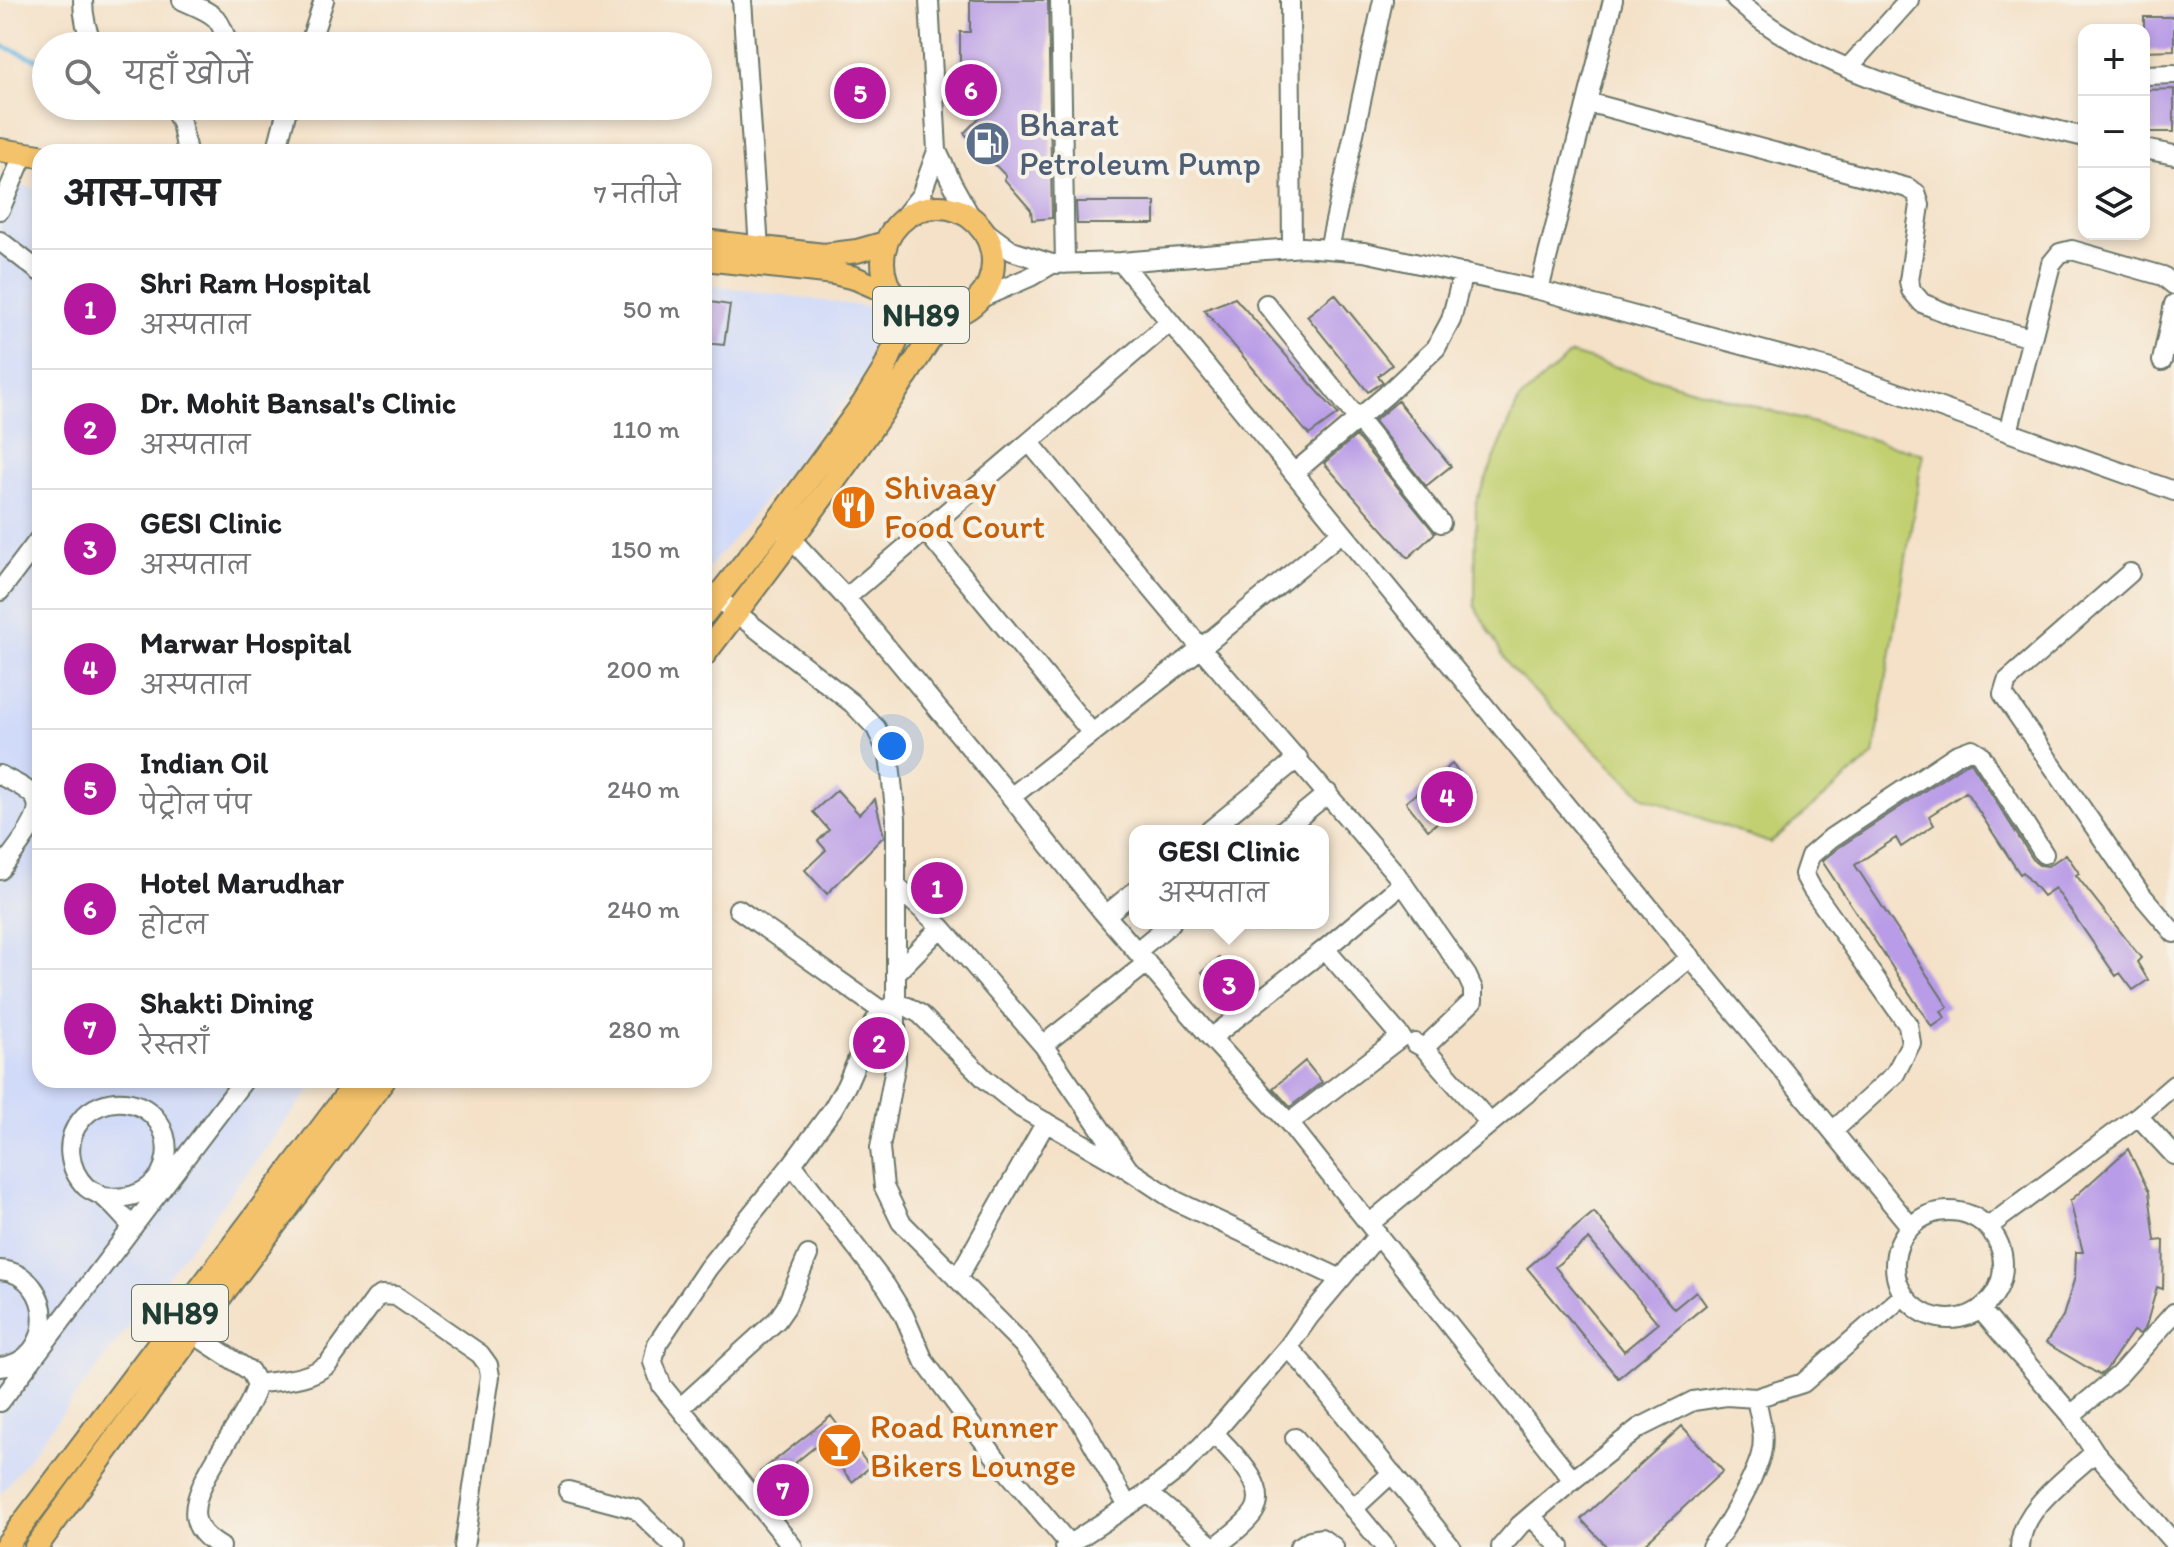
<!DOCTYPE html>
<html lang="hi">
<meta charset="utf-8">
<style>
:root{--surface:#fff;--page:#f6f6f6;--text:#202124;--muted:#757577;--line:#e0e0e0;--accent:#b5179e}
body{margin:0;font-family:Itim,"Playpen Sans Deva",sans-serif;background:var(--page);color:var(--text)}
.controls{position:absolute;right:24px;top:24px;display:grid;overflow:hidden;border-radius:16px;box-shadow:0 4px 12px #0003}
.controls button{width:72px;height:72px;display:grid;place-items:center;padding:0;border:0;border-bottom:2px solid var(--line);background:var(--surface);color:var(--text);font:40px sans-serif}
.you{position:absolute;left:892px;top:746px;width:28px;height:28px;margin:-20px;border:6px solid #fff;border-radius:50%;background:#1a73e8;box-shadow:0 0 0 12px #1a73e833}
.badge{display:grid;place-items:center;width:52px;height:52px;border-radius:50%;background:var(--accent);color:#fff;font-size:26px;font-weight:700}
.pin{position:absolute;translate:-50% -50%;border:4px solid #fff;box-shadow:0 2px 8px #0006}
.popup{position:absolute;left:1129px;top:825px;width:200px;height:104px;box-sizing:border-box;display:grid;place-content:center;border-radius:16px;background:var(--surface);filter:drop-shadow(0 2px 6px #0005);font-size:26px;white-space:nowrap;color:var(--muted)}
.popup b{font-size:30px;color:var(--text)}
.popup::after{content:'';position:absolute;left:50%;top:100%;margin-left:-16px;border:16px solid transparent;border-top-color:var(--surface)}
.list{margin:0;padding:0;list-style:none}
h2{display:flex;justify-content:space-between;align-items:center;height:104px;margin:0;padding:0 32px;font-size:34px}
h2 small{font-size:26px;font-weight:400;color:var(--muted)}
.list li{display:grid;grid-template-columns:52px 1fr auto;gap:24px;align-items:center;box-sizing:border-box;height:120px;padding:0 32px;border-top:2px solid var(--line)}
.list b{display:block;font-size:30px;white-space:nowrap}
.list p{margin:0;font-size:26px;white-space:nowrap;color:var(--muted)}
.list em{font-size:26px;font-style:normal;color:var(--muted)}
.icon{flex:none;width:44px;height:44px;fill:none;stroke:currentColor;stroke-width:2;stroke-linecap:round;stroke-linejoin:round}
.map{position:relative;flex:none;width:2174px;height:1547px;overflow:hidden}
.search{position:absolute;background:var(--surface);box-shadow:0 4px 12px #0003;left:32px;top:32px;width:680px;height:88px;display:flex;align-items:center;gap:20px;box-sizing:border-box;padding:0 28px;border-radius:44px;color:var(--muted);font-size:30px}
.panel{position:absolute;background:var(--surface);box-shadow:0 4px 12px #0003;left:32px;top:144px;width:680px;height:944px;border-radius:24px}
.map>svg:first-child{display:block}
</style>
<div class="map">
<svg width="2174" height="1547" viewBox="0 0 2174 1547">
<rect width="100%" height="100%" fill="#f7f3e8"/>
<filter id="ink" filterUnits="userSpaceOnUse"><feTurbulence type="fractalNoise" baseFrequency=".0125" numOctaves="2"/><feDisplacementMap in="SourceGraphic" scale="16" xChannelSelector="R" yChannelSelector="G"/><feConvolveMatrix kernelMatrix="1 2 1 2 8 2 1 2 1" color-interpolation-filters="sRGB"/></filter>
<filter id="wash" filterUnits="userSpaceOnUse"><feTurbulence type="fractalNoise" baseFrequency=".006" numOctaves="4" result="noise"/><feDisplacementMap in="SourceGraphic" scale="32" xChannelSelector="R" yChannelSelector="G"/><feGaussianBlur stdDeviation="1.8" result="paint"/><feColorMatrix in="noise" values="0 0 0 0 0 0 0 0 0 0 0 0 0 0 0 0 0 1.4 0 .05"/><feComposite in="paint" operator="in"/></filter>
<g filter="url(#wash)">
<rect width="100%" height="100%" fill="#f4e1c8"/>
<path fill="#d0daf9" d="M0 183 40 189V1080H318L0 1495Z
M704 284 881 309 866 375 704 574Z"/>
<path fill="#c3d072" stroke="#718653" stroke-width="2" d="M1571 354 1923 454 1874 755 1770 843 1644 797 1509 667 1475 606 1476 502 1519 400Z"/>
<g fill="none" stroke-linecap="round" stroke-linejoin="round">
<path stroke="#6ab7e4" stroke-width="5" d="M0 45 46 63"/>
</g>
<g id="blocks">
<path fill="#b99ce7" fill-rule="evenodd" d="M970 0H1048L1052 218 1032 220 1031 210 1004 179 1006 176 964 133 985 112 964 109 960 75V32H970Z
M2144 17H2174V50L2144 51Z
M2174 89V132H2144V90Z
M1076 202H1155V224H1077Z
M1335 294 1392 365 1378 376 1383 382 1368 392 1307 316Z
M1235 298 1338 414 1309 435 1204 310Z
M704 301 730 305 724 345 704 343Z
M1398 401 1451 466 1426 486 1374 421Z
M1356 436 1435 533 1408 558 1324 463Z
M1971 762 2034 861 2039 865 2048 866 2066 854 2079 873 2076 875 2141 958 2137 962 2148 980 2133 990 2120 973 2116 976 2055 888 2043 896 2023 872 2020 874 1966 792 1929 816 1934 825 1901 847 1896 838 1855 865 1948 1007 1941 1011 1945 1018 1932 1027 1822 861 1838 848 1962 766Z
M1452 764 1475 792 1428 830 1406 802Z
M837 790 859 814 875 799 884 836 827 894 805 870 826 850 818 841 829 830 813 812Z
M943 861 961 882 935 905 915 887Z
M1219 958 1246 991 1233 1002 1215 980 1211 984 1202 972Z
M1305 1061 1322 1082 1290 1107 1273 1088Z
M2128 1149 2149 1192 2155 1241 2164 1240 2163 1289 2157 1287 2146 1326 2140 1334 2133 1331 2106 1370 2100 1375 2046 1343 2063 1316 2075 1277 2076 1252H2083L2070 1201Z
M1594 1212 1674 1309 1696 1291 1706 1305 1618 1378 1527 1268ZM1589 1239 1658 1323 1624 1351 1555 1267Z
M831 1416 870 1467 852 1482 821 1442 769 1484 760 1472Z
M1682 1426 1723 1471 1641 1547H1607L1581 1519Z"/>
</g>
</g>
<g filter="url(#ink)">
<use href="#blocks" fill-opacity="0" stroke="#6a7668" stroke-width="2"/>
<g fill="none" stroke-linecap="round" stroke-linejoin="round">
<defs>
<path id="minor" d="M83 0C83 14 86 35 96 46
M182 0C212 14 220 13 228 46
M742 0 759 248
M929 0 937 151 952 183 972 219
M1060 0 1065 264
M1290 0 1292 248
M1736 0C1828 82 1968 108 2084 137
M309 46 324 0
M1848 68 1909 0
M2144 75 2174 74
M1587 102 1908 188 1916 193 1920 205 1909 281 1911 290 1922 303 1961 319 2031 338
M172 106 181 122 187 152
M2144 149 2174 155
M276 152 288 106
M0 210 24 154
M897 225 921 195 937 151
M982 229 1012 251 1052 264 1121 262 1303 247 1364 252 1539 290 1831 369 2174 491
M0 241 40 272
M1329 249 1383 0
M1121 262 1911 1227
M1539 290 1613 0
M979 299 1030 277 1052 264
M1266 304 1441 523
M2162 361 2174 304
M2008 432 2051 264 2060 253 2072 250 2163 276 2174 285
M1030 443 1201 648 1396 874 1467 976 1473 989V1001L1424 1048
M1294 473 1386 395 1436 348 1451 320 1463 273
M783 530 846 598 1011 797 1102 911 1211 1038 1289 1123 1369 1224
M926 531 1092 733
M2130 573 2007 681 2003 694 2140 893 2174 933
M0 591 40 538
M717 598 852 703 876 728 889 755 896 818V1062L880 1148 884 1187 901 1222 1023 1345 1081 1422 1127 1505
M846 598 1170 322
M0 775C10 781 31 789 36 800 45 818 10 856 0 870
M1011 797 1201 648 1342 532
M1209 831 1298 758
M1282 831 1328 793
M895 885 941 927 1043 1045 1129 1170 1176 1201 1341 1279
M738 909 882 1011
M1106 915 1135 891
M1137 951 1171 923
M1691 957 1369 1224 1573 1480 1639 1428 1693 1401 1726 1396 1756 1398 1803 1383 1904 1295
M896 973 941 927
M1211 1038 1325 949 1403 883
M1415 1043 1424 1048 1490 1123
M1043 1045 1147 963
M2138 1116 2174 1155
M1289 1123 1401 1037 1325 949
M1833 1131 1895 1074 1911 1043 1908 1025 1812 889 1804 874 1810 856 1831 838 1956 755 1972 749 1980 754 2044 854
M792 1164 886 1286 904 1315 924 1361 996 1458 1069 1544
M104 1197C182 1207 185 1110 125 1102 109 1100 91 1107 81 1120 64 1140 68 1169 86 1187 92 1192 101 1194 107 1200 116 1208 124 1218 133 1227
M1895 1265a54 54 0 1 1 108 0a54 54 0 1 1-108 0Z
M1988 1227 2138 1116 2174 1085
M1378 1235 1309 1317 1288 1347 1306 1367 1451 1547
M0 1270C57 1275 57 1362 0 1367
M957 1279 1046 1122
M1980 1309 2071 1415 2095 1452 2174 1543
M183 1327 250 1371 257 1384C249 1419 187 1485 196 1520 199 1533 211 1541 221 1547
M257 1384C282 1380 309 1380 328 1364L376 1298 382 1295 396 1296 480 1354 488 1365 490 1376 464 1547
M0 1402 244 1080
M680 1408 777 1320 786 1307 808 1255
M2071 1415 2119 1375 2174 1313
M1214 1433C1230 1451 1271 1486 1254 1512 1245 1526 1228 1536 1216 1547
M1295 1438 1385 1547
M568 1491 636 1509 675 1547
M1148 1493 1213 1547
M1353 1509 1392 1473
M1531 1516 1560 1547
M793 1547 662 1386 653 1362 657 1344 708 1268 792 1164 832 1110 846 1086 873 1024 882 1011 896 1004 908 1007 920 1014 985 1079 1021 1108 1129 1170
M1065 1547 1148 1493 1180 1468 1214 1433 1288 1347
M1299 1547 1310 1540 1321 1538 1334 1547
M1501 1547 1520 1525 1573 1480
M1711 1547C1726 1530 1756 1475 1761 1454 1766 1436 1759 1415 1756 1398
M2020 1547C2021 1508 2069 1477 2095 1452"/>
<path id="major" d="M0 150 40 156
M883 262a55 55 0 1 1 110 0a55 55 0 1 1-110 0Z
M704 241 824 255 857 251 885 243
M704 259 834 273 855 278 892 294
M704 614 776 523 863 404 884 370 897 340 907 308
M704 655C787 545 872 436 943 317
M5 1547 358 1080
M36 1547 193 1333 384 1080"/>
</defs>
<use href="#minor" stroke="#6a7668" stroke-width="22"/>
<use href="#major" stroke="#6a7668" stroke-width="26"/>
<use href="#minor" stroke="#fff" stroke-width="18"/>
<use href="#major" stroke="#f4c26a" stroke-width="22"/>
</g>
</g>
<defs>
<symbol id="fuel-disc" viewBox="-11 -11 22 22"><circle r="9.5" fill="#5c6f8a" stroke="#f7f3e8"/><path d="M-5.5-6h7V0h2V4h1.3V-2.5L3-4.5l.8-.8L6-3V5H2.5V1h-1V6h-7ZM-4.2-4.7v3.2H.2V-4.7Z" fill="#fff"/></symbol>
<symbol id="restaurant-disc" viewBox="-11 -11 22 22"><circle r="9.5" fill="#e8710a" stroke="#f7f3e8"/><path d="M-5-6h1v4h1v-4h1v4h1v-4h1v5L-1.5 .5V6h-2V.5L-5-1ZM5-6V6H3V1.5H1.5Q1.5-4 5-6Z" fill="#fff"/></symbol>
<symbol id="bar-disc" viewBox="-11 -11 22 22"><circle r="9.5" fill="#e8710a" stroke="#f7f3e8"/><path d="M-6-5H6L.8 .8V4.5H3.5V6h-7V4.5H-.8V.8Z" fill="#fff"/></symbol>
</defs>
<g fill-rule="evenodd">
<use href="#fuel-disc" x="962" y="118" width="51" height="51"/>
<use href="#restaurant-disc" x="828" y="482" width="51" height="51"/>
<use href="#bar-disc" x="814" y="1420" width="51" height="51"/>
</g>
<g text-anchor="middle" stroke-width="8" stroke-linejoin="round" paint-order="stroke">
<g fill="#f7f3e8" stroke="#60746a" stroke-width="2">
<rect x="873" y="287" width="96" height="56" rx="6"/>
<rect x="132" y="1285" width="96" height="56" rx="6"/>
</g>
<g font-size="32" font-weight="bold" fill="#1f3d34">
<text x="921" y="326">NH89</text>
<text x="180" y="1324">NH89</text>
</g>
<g font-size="34" fill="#4e5e75" stroke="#f7f3e8" text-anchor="start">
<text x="1019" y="136">Bharat<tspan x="1019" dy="39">Petroleum Pump</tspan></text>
</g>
<g font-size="34" fill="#c56008" stroke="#f7f3e8" text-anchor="start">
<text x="884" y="499">Shivaay<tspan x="884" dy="39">Food Court</tspan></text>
<text x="870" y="1438">Road Runner<tspan x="870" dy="39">Bikers Lounge</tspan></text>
</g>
</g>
</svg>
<div class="controls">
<button>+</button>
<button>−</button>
<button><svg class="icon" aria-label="layers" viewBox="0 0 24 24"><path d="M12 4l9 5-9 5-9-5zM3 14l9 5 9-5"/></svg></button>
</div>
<div class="you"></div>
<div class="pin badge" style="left:937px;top:888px">1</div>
<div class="pin badge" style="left:879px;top:1043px">2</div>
<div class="pin badge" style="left:1229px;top:985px">3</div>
<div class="popup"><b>GESI Clinic</b>अस्पताल</div>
<div class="pin badge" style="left:1447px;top:797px">4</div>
<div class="pin badge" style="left:860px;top:93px">5</div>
<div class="pin badge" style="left:971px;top:90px">6</div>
<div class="pin badge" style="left:783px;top:1490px">7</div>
<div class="search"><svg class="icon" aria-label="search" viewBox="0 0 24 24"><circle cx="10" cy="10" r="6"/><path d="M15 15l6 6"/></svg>यहाँ खोजें</div>
<section class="panel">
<h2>आस-पास<small>7 नतीजे</small></h2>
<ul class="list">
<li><span class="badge">1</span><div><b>Shri Ram Hospital</b><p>अस्पताल</p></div><em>50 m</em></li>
<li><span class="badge">2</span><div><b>Dr. Mohit Bansal's Clinic</b><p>अस्पताल</p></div><em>110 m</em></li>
<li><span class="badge">3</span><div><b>GESI Clinic</b><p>अस्पताल</p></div><em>150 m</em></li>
<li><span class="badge">4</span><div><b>Marwar Hospital</b><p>अस्पताल</p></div><em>200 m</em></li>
<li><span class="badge">5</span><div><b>Indian Oil</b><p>पेट्रोल पंप</p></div><em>240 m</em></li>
<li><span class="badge">6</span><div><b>Hotel Marudhar</b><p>होटल</p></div><em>240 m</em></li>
<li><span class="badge">7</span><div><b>Shakti Dining</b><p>रेस्तराँ</p></div><em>280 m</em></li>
</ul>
</section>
</div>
